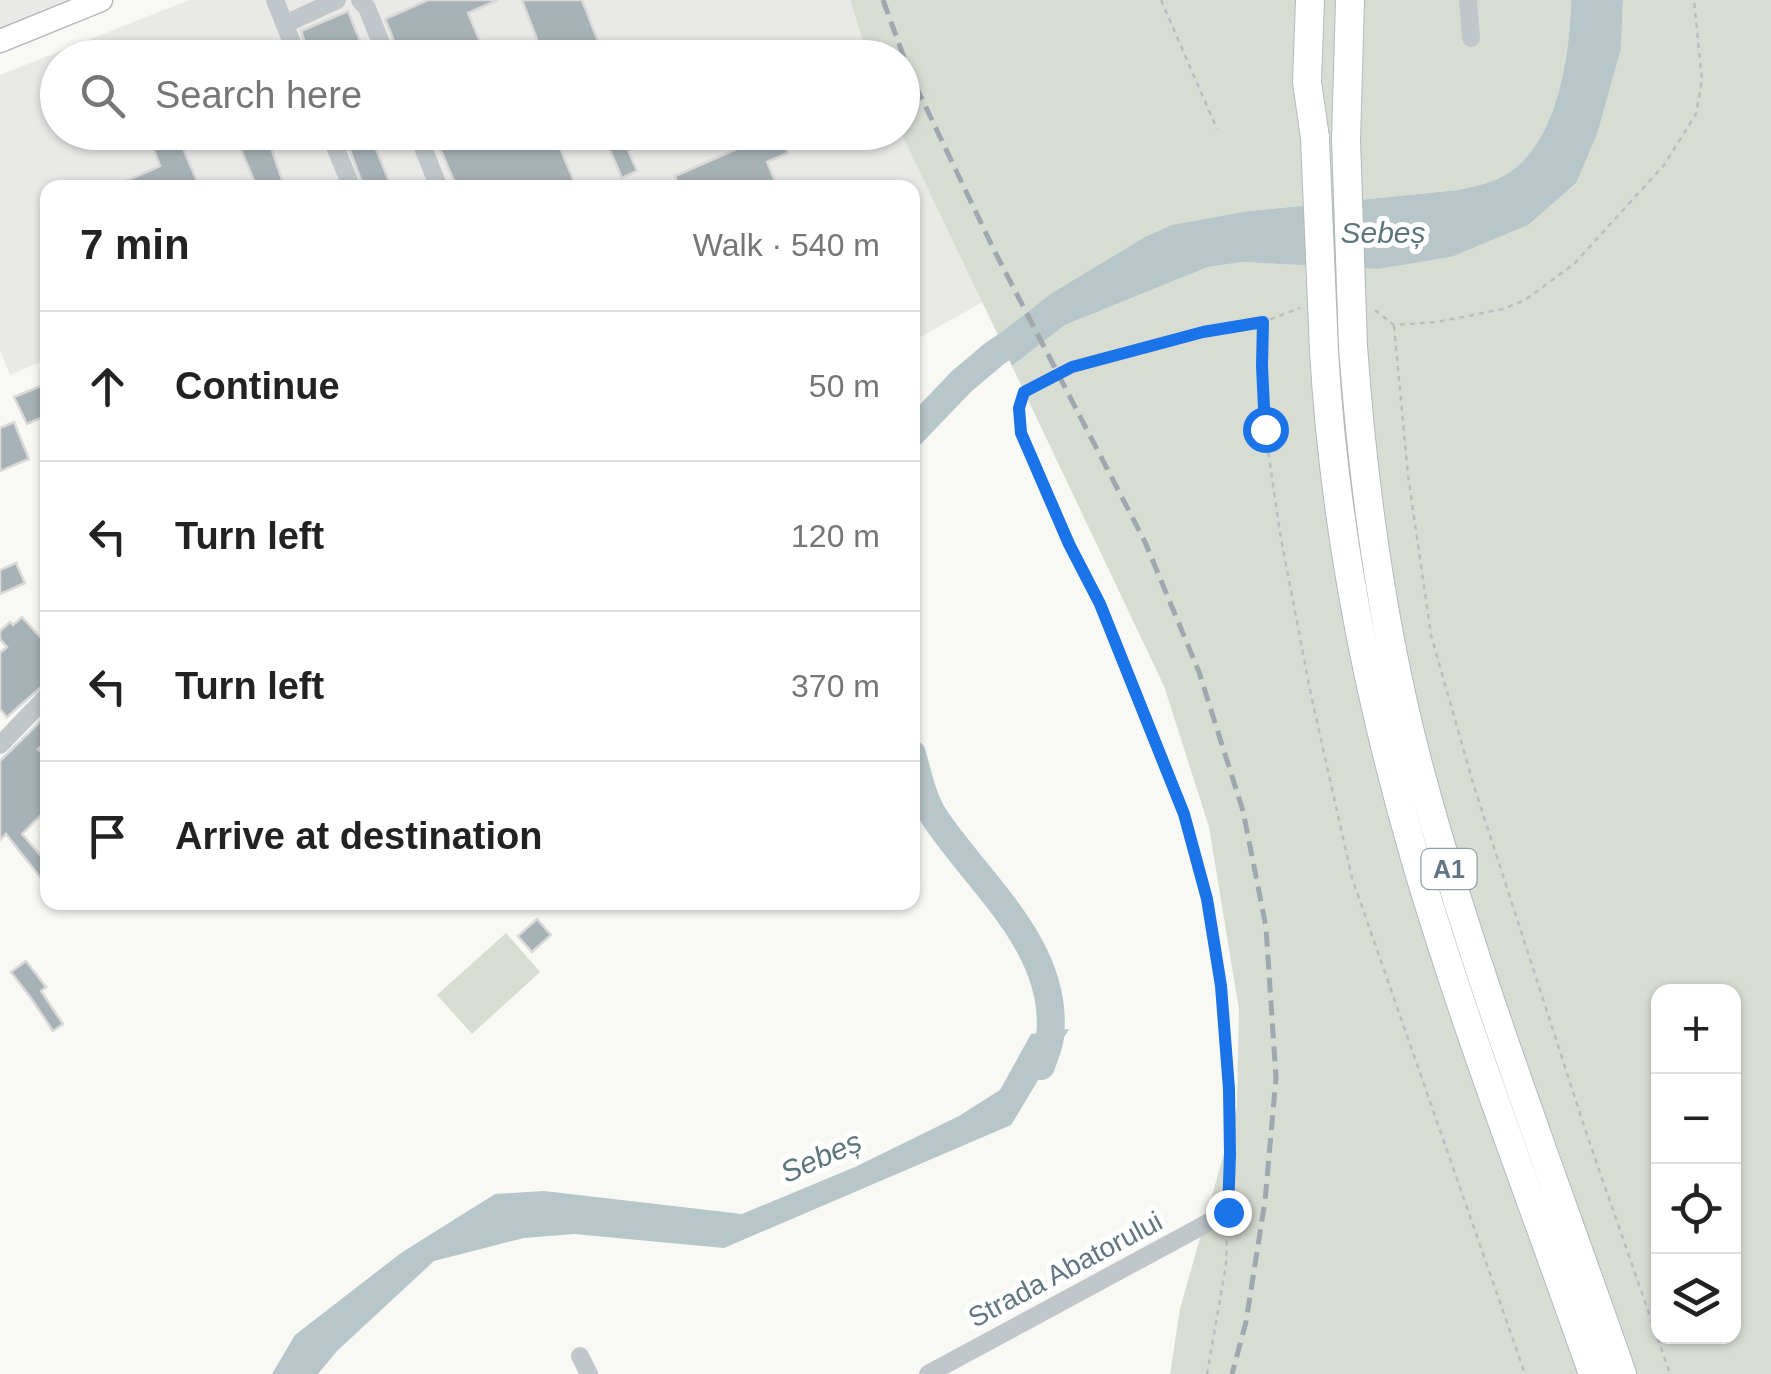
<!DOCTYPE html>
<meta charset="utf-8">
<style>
:root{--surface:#fff;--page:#f2f2f2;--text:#222;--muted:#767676;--line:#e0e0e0}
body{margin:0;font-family:Helvetica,sans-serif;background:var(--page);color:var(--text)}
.controls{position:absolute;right:30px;bottom:30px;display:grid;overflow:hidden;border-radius:20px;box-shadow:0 2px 8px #0004}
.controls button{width:90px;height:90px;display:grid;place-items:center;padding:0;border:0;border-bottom:2px solid var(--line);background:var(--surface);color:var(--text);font:50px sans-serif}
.stop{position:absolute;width:30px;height:30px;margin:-22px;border:8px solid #1a73e8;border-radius:50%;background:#fff}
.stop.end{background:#1a73e8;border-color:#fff;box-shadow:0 2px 10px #0008}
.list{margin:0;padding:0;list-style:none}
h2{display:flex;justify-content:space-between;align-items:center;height:130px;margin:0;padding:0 40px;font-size:42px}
h2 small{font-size:32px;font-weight:400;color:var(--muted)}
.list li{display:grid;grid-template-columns:65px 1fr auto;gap:30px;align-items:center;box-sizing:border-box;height:150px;padding:0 40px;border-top:2px solid var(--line)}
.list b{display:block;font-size:38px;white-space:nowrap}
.list em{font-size:32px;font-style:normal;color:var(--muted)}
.icon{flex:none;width:55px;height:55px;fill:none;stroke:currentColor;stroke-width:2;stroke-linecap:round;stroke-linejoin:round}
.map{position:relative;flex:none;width:1771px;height:1374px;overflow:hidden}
.search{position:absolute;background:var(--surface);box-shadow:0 2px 8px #0004;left:40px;top:40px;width:880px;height:110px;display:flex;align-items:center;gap:25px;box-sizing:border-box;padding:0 35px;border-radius:55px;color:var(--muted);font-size:38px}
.panel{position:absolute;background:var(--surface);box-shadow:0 2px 8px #0004;left:40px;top:180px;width:880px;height:730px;border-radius:20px}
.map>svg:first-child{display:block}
</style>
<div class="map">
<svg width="1771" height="1374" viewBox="0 0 1771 1374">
<rect width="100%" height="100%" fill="#f8f8f5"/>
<path fill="#e9e9e8" d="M0 0H66L0 27Z
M189 0H850L868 57 58 58V132L901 133 983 302 913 341 912 188H48L47 359 10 375 0 350V75Z"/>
<path fill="#d8ddd4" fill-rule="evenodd" d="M850 0H1571C1570 55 1558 139 1510 172 1494 183 1475 186 1458 190L1249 211 1049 295 998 335 901 133 902 58 868 57Z
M1623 0H1771V1374H1170L1180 1309 1237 1107 1239 1010 1209 827 1164 686 1012 366 1065 325 1208 267 1241 262 1379 269 1451 257 1621 48ZM1658 992H1734V1336H1658Z
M506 933 540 972 472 1034 437 995Z"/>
<path fill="#b7c6c9" d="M1571 0H1623L1621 48 1597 134 1576 183 1528 225 1451 257 1379 269 1242 262 1208 267 1065 325 1012 366 998 335 1049 295 1145 237 1172 225 1249 211 1458 190C1475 186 1494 183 1510 172 1558 139 1570 55 1571 0Z
M1069 1029 1011 1125 724 1248 574 1234 524 1238 434 1261 337 1351 318 1374H272L295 1335 401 1253 495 1194 544 1191 742 1214 855 1167 959 1116 1000 1090 1031 1034Z"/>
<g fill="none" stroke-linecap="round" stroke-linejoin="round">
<path stroke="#b7c6c9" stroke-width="28" d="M912 433 962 381 994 354 1035 326
M912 754C918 775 923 800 935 818 979 884 1060 948 1050 1037 1049 1046 1044 1057 1041 1066"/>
</g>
<path fill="#a7b2b7" stroke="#dad9d7" stroke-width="2.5" d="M428 0H498L468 13 487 58H401L385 19Z
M522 0H582L600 46 572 58H544Z
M348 11 365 53 354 58H310L301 31Z
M147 132H176L200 188H183L182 184 173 188H110L160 166Z
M343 132H369L392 188H364Z
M433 132H553L577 188H457Z
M602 132H670V133L628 150 637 171 622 178Z
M776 132H779L788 153 767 162 778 188H679L675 176Z
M259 137 268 139 285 188H257L239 145Z
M48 383V415L27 424 14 397Z
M14 422 29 459 0 471V428Z
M16 563 25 583 0 594V570Z
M22 617 48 646V681L7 717 0 709V653L7 647 0 639V631L10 622 13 625Z
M48 714V740L38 749 48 758V808L22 834 48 864V887L6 834 0 840V761Z
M537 919 551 935 532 952 518 936Z
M26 961 46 987 41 991 63 1024 53 1031 31 998 11 972Z"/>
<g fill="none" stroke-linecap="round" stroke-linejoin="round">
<defs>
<path id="major" d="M0 41 101 0"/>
<path id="highway" d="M1310 0 1307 82 1315 138
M1346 140 1350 0
M1353 346C1363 487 1382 627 1418 764 1473 971 1552 1172 1622 1374
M1324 351C1334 523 1367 693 1415 858 1466 1032 1533 1203 1593 1374"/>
</defs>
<use href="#major" stroke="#b1b8bc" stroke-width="25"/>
<use href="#highway" stroke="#b3b9bc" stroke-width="30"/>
<path stroke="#babec1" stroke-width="2.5" stroke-dasharray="5 5" stroke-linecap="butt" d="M1161 0 1217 129
M1375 310 1394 325 1437 322 1503 309 1525 300 1574 264 1664 165 1696 114 1702 80 1694 0
M1263 323 1265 429 1280 533 1311 695 1352 878 1525 1374
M1394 326 1408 475 1431 635 1473 783 1587 1135 1670 1374
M1229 1195V1089L1221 986 1207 899 1184 814 1100 604 1069 544 1021 433 1019 409 1024 392 1072 367 1203 332 1263 322 1300 308
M1207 1374 1226 1265 1227 1233"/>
<path stroke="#c0c6c9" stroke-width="18" d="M275 0 298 58
M360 0 367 8 387 58
M1468 0 1471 38
M285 24 337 0
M329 132 352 188
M417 132 439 188
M0 745 48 695
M580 1356 589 1374
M928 1374 1228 1212"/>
<use href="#major" stroke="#fff" stroke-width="22"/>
<use href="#highway" stroke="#fff" stroke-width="28"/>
<path stroke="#9fa8ae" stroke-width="5" stroke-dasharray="15 8" stroke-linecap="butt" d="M883 0 910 74 995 252 1145 542 1199 672 1243 811 1266 927 1276 1078 1265 1201 1246 1322 1232 1374"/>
<defs>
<path id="highway-bridge" d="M1315 138 1324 351
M1346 140 1353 346"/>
</defs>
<use href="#highway-bridge" stroke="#b3b9bc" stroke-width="30" stroke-linecap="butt"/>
<use href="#highway-bridge" stroke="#fff" stroke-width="28"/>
</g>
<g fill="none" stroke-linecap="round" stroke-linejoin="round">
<path stroke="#1a73e8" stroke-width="12" d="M1228 1212 1230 1154 1229 1089 1221 986 1207 899 1184 814 1100 604 1069 544 1021 433 1019 408 1024 392 1072 367 1203 332 1263 322 1262 366 1265 429"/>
</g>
<g text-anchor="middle" stroke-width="10" stroke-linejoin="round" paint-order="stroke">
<rect fill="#fff" stroke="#909fa8" stroke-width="2.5" x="1421.5" y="849" width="55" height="40" rx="8"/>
<g font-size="25" font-weight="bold" fill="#617682">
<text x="1449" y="878">A1</text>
</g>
<g font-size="28" fill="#617682" stroke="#fff">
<text transform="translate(1065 1269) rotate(-28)" y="10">Strada Abatorului</text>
</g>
<g font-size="30" font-style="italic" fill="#5c767c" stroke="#fff">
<text x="1383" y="243">Sebeș</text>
<text transform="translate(821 1157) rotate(-24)" y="10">Sebeș</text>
</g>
</g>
</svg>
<div class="controls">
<button>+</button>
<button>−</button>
<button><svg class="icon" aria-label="locate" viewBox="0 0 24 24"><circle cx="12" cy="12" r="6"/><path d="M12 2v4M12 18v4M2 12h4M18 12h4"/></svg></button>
<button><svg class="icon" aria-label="layers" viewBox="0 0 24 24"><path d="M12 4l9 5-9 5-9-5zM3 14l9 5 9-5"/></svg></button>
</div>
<div class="stop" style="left:1265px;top:429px"></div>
<div class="stop end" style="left:1228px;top:1212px"></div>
<div class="search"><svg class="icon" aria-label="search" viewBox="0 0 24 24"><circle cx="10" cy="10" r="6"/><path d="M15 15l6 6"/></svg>Search here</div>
<section class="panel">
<h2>7 min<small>Walk · 540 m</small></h2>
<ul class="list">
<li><svg class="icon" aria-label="ahead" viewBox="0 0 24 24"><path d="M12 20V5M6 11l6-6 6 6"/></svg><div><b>Continue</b></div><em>50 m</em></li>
<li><svg class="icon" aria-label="left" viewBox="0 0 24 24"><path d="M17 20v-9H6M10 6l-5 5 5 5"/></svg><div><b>Turn left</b></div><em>120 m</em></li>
<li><svg class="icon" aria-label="left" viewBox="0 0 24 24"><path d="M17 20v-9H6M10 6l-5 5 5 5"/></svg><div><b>Turn left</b></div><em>370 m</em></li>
<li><svg class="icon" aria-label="arrive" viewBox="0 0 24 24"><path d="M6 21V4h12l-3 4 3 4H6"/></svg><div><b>Arrive at destination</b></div></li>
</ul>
</section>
</div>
